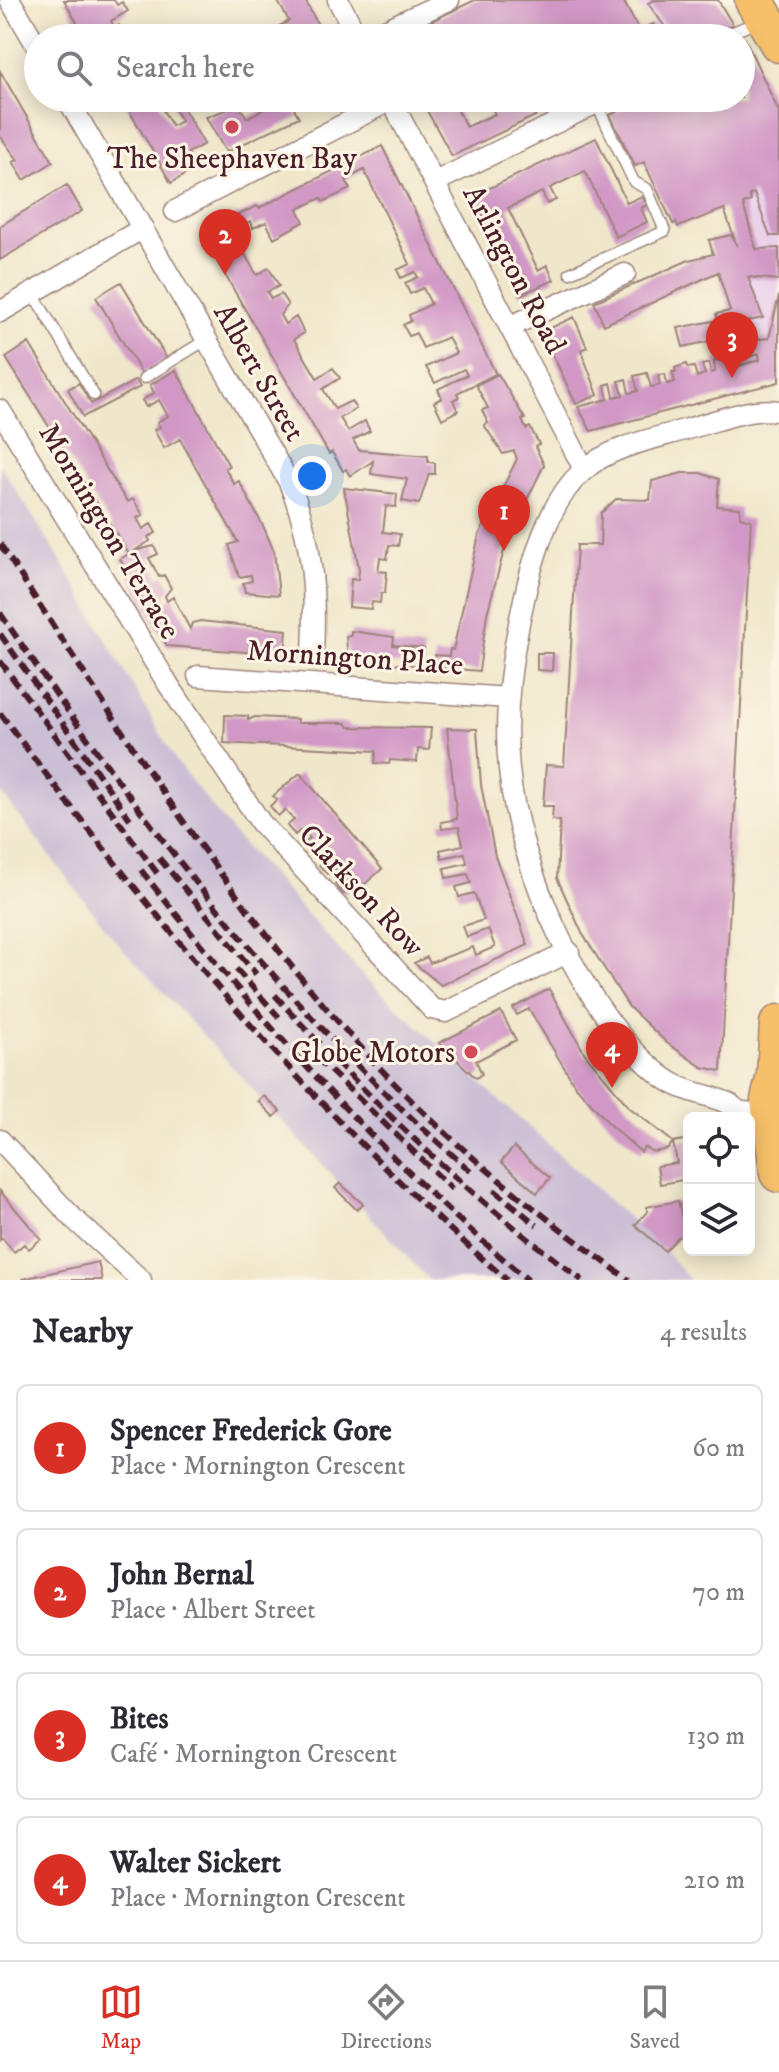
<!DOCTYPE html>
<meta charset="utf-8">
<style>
:root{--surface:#fff;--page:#f7f7f7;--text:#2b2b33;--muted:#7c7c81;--line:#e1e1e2;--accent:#d93025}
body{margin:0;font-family:"IM FELL DW Pica",serif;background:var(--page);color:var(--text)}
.controls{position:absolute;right:24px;bottom:24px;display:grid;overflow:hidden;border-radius:12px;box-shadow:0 4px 20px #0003}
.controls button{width:72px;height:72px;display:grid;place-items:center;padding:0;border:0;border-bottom:2px solid var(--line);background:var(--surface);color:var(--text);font:40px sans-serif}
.you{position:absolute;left:312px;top:476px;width:28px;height:28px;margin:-20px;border:6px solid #fff;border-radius:50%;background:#1a73e8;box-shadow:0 0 0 12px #1a73e833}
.badge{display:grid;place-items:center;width:52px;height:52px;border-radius:50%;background:var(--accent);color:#fff;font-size:26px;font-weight:700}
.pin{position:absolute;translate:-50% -66px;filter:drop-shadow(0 2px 4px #0008)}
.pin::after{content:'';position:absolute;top:42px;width:28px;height:24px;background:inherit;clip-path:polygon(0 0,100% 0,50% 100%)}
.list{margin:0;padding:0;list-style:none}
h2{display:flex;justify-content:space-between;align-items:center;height:104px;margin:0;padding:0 32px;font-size:34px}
h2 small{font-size:26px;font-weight:400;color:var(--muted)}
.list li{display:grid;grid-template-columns:52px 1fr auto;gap:24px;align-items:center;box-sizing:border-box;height:128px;margin:0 16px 16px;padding:0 16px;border:2px solid var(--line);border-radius:12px}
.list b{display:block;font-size:30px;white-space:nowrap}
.list p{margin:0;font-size:26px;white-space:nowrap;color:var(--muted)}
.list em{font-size:26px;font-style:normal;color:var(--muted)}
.icon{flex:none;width:44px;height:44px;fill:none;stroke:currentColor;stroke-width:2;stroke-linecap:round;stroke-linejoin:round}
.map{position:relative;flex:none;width:779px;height:1280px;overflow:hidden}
.search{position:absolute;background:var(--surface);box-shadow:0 4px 20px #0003;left:24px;right:24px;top:24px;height:88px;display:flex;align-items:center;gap:20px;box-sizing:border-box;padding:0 28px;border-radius:44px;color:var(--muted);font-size:30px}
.sheet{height:680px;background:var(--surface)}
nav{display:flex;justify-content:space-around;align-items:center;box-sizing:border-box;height:112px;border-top:2px solid var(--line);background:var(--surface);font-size:22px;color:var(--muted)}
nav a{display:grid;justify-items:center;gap:4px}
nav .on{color:var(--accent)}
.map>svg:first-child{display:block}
</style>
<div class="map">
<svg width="779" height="1280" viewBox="0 0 779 1280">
<rect width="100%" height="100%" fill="#fcf5e5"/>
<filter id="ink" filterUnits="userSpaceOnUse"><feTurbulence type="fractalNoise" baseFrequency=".0125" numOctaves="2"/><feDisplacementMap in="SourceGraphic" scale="16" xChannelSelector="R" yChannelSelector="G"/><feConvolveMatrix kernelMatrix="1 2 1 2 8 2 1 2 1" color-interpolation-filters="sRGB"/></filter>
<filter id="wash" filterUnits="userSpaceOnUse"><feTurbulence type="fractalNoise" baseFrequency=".006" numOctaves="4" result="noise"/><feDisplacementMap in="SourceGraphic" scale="32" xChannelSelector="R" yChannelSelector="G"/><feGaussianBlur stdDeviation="1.8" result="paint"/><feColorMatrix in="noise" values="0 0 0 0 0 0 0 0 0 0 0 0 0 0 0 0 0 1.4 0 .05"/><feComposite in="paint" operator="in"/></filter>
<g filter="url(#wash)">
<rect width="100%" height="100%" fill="#f0e7cb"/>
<path fill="#ebd1eb" d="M633 0H718L733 25 698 38H660L651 20Z
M745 39 779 112V382L745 391V396L729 400 714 340 739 323 763 318 748 277 755 239 743 204 750 201 749 195 754 193 710 98H741V40Z"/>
<path fill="#cbbfd5" d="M0 465 63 564 176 761 233 833 363 976 665 1251 690 1280H429L114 939 0 791Z"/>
<g id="blocks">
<path fill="#d198c6" d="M64 0H114L117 5 122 2 128 11 111 21 114 28 119 25 124 33 120 38H86Z
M277 0H305L325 38H287L295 34 293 31 281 37 276 28 289 21Z
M475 0H623L639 31 653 24 660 38H457L452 28 432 38H396Z
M654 0H718L733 25 698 38H673L648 3Z
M745 39 779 112V236H770L754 193 749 195 751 201 743 204 756 249 779 248V280L748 277 763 318 739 323 742 334 683 347 678 328 718 320 716 314 730 311 718 272 604 325 594 302 689 260 713 254 709 240 731 235 737 246 724 209 678 227 676 222 673 224 644 162 635 166 610 115 644 98H721L711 102 714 108 726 103 724 98H741V40Z
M0 71 53 162 24 180 13 162 18 160 0 136Z
M122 98H156L172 126 181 121 173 106 180 102 204 144 188 153 196 168 171 183Z
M420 98H452L466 127 495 114 487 98H572L452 156Z
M277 102 281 108 291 103 299 117 226 152 206 117 239 105 247 118Z
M596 138 627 203 642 196 647 205 641 208 647 222 616 237 585 171 550 188 556 200 547 204 542 192 508 208 538 270 547 265 554 280 520 295 476 201 477 194Z
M382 146 496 374 457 393 459 397 453 400 458 411 442 419 434 402 442 398 438 389 467 375 464 369 435 383 426 367 456 353 448 337 423 348 416 333 409 336 403 325 411 321 409 315 431 304 423 288 410 294 405 283 418 277 415 272 401 278 397 270 410 264 364 170 346 180 350 189 323 202 321 198 298 209 304 222 274 238 266 222 253 228 251 221 231 231 257 275 269 268 279 286 267 292 271 299 281 294 288 305 280 315 285 324 296 317 304 333 294 339 317 378 333 368 340 378 323 389 335 409 351 401 356 409 340 418 348 431 365 421 370 431 353 440 359 450 428 456V462L435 463V474H429L419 504 402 501 407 479 371 474 373 461 350 476 346 469 343 471 332 452 329 454 202 235 224 218 225 221 257 206 259 208Z
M67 185 82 211 0 260V226Z
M121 282 167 359 142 374 96 297Z
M779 296V382L591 431 578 407 608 399 605 385 611 383 614 397 623 395 619 381 626 379 629 393 638 391 634 376 647 373 651 387 660 385 658 375 665 374 667 384 675 382 672 372H676L675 368 686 364 688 368 694 367 697 377 705 374 702 365 709 363 711 373 715 372 714 362 718 359 735 355 738 366 760 360 759 354 746 358 742 341 769 338Z
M574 317 587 347 581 350 598 395 576 404 542 332Z
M29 343 127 502 133 499 143 515 137 518 143 529 151 524 156 533 148 537 150 541 134 551 154 546 158 554 149 558 159 577 164 575 171 588 165 596 167 601 173 597 190 629 192 623 200 621 287 630 285 655 167 646 120 559 129 554 6 358Z
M176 370 229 466 225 468 234 484 239 481 264 528 274 551 279 595 245 592 243 583 252 581 251 575 239 577 229 545 238 542 221 512 180 439 164 448 154 430 160 427 157 422 168 416 159 400 146 407 142 400 154 393 150 385Z
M498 374 525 419 522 420 526 429 530 427 539 444 535 446 544 465 506 543 487 614 479 671 434 667 435 655 449 656 450 649 453 650 479 535 517 459 514 451 503 454 484 425 488 423 482 410 488 408 476 385Z
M136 380 140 387 83 417 68 389 79 383 91 404Z
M682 473H700L719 479 717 506 740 508V517L751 520 721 1071 702 1067 667 1043 629 1007 582 933 557 878 560 821 552 820 553 806H543L546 765 564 766 577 545H600L601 513 616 499 650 500 652 481Z
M344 488 397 494 396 507 386 506 383 532 400 534 398 546 389 545 387 559 380 558 378 571 387 572 385 593H381L380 603 372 602 371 609 349 607 351 579 358 580 359 569Z
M351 631 394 637 393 645 424 648 422 666 348 660 346 636H351Z
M537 653H553L552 671 537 670Z
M225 715 248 716V720L255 717 297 719V723H346L349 727 431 728 429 750 418 749 417 762 390 760 389 764 375 763 376 751 224 743Z
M447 728 477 729 481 785 495 856 528 945 441 985 414 963 427 957 430 963 473 947 476 955 495 947 488 929 467 937 463 926 484 920 474 893 459 897 456 887 471 883 468 874 446 878 444 868 467 863 465 853 442 858 440 850 463 845 459 827 442 829 441 822 457 819Z
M300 773 382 869 357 891 353 886 343 894 335 884 344 876 336 867 327 874 319 865 327 857 319 848 311 855 303 845 310 838 302 829 295 835 287 826 294 820 289 815 285 810 278 816 270 806 277 800 273 796Z
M549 989 585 1054 629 1107 673 1142 668 1149 653 1152 644 1147 641 1152 612 1127 574 1084 529 1009 517 1015 513 1008Z
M501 1012 516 1040 476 1061 482 1074 476 1078 439 1043Z
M264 1096 280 1111 274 1117 258 1101Z
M689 1139V1179L660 1184 657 1166 677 1163 673 1142Z
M514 1147 550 1178 537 1193 501 1162Z
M340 1183 363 1204 357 1210 335 1188Z
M0 1191 41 1239 29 1249 24 1244 14 1252 2 1238 0 1240Z
M678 1201 686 1235 678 1237 665 1251 635 1225 648 1211 646 1207Z
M98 1262 102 1280H23V1279Z"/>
</g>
</g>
<g filter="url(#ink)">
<use href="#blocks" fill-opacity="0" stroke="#9d837b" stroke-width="2"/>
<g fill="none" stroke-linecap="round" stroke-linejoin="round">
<defs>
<path id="lane" d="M718 38 760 21
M570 273 665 231 647 189 634 182 596 103
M32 292 94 395
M144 378 206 340"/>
<path id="street" d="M10 0 38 48
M338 0 358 38
M368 38 449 0
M67 98 289 482C313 540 316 592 313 654
M390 98 584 469
M435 182 607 98
M175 211 391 100
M0 312 143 228
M511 326 625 274
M0 410 168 684 261 823 432 1009 446 1012 569 952
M198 676 508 698
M770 1112C761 1112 748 1114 739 1111 738 1111 731 1105 730 1104 707 1093 684 1093 663 1077 583 1016 518 867 509 769 503 711 512 652 525 595 534 555 551 498 584 470 610 447 652 439 684 430 714 422 748 407 779 411
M0 1140 73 1218 141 1280"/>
<path id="highway" d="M754 0 779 43
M779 1024 776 1075 770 1100 779 1173"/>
</defs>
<use href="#lane" stroke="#9d837b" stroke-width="13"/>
<use href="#street" stroke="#9d837b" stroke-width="23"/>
<use href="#highway" stroke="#9d837b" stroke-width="41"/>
<use href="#lane" stroke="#fff" stroke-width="10"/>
<use href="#street" stroke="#fff" stroke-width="20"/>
<use href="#highway" stroke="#f6c06b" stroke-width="38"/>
<path stroke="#4a1f2b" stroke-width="6" stroke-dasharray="12 6" stroke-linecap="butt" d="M0 544C123 732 240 924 397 1086 467 1158 548 1221 629 1280
M0 613C139 817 283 1011 472 1172
M0 634 130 819
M0 661 160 877
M0 713C152 917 314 1114 507 1280
M159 858 256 974
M141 870C256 1017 384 1160 528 1280
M236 969 279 1017
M275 995C368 1099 470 1198 582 1280
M317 1058 452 1189
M494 1190 537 1225"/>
</g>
</g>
<g fill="#d1495b" stroke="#fcf5e5" stroke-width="3">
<circle cx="232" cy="127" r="8"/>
<circle cx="471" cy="1052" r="8"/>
</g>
<g text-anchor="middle" stroke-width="6" stroke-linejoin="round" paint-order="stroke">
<g font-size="30" fill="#4a1f2b" stroke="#fcf5e5">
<text x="232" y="168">The Sheephaven Bay</text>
<text x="455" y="1062" text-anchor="end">Globe Motors</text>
</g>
<g font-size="30" fill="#4a1f2b" stroke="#fcf5e5">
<text transform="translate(515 269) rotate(62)" y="10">Arlington Road</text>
<text transform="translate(260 372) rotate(60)" y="10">Albert Street</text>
<text transform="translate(110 531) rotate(59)" y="10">Mornington Terrace</text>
<text transform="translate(355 657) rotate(4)" y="10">Mornington Place</text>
<text transform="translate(362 890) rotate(47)" y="10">Clarkson Row</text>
</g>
</g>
</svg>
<div class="controls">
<button><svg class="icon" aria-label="locate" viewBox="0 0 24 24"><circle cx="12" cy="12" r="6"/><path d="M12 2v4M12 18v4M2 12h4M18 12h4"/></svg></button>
<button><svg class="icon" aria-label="layers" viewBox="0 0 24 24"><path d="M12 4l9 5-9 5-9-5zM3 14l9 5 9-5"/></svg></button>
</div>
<div class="you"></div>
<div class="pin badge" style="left:504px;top:551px">1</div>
<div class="pin badge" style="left:225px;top:275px">2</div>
<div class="pin badge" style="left:732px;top:378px">3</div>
<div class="pin badge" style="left:612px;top:1088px">4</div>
<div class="search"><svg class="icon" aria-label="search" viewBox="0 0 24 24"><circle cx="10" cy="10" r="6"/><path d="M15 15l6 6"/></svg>Search here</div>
</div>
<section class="sheet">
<h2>Nearby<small>4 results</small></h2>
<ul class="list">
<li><span class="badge">1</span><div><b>Spencer Frederick Gore</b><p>Place · Mornington Crescent</p></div><em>60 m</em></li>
<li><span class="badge">2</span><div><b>John Bernal</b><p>Place · Albert Street</p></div><em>70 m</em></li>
<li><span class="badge">3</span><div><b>Bites</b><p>Café · Mornington Crescent</p></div><em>130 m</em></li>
<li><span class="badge">4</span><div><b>Walter Sickert</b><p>Place · Mornington Crescent</p></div><em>210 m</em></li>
</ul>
</section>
<nav>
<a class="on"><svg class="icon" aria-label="map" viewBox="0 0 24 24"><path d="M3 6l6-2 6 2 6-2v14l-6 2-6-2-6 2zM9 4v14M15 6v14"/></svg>Map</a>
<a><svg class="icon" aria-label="directions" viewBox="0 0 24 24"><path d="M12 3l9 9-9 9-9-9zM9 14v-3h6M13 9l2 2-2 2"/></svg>Directions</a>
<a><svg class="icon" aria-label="saved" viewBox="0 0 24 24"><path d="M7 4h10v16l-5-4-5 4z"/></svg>Saved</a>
</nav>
